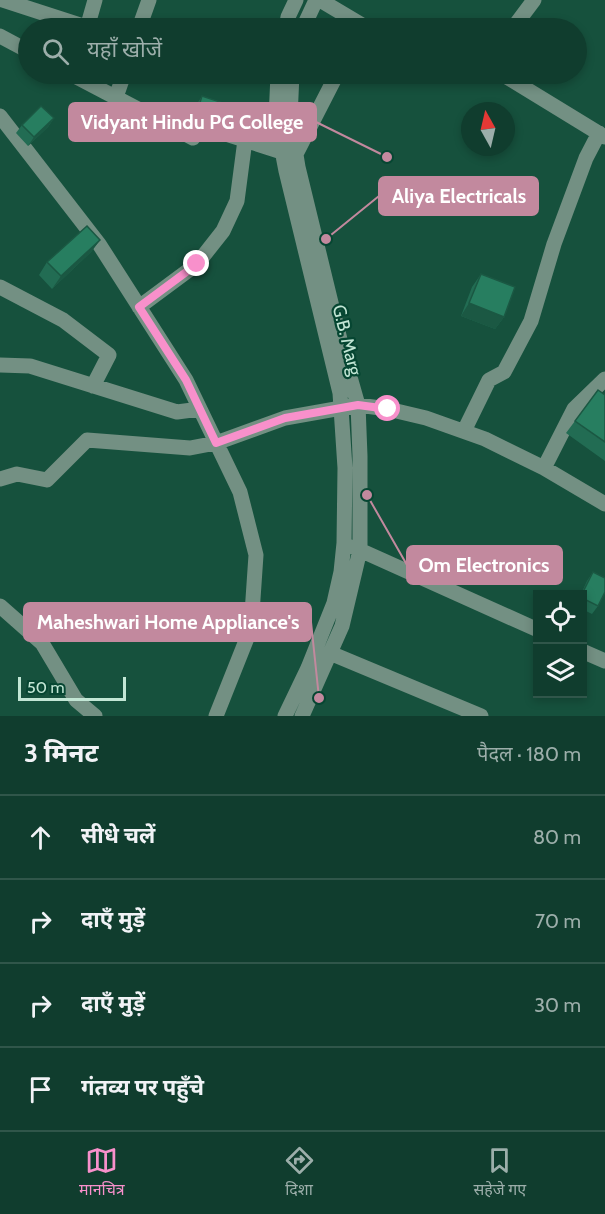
<!DOCTYPE html>
<html lang="hi">
<meta charset="utf-8">
<style>
:root{--surface:#103d2e;--page:#194436;--text:#f1f3f6;--muted:#9caeaa;--line:#30564a;--accent:#f890cb}
body{margin:0;font-family:Cabin,"Noto Sans Devanagari",sans-serif;background:var(--page);color:var(--text)}
.controls{position:absolute;right:18px;bottom:18px;display:grid;overflow:hidden;border-radius:0px;box-shadow:0 3px 9px #0003}
.controls button{width:54px;height:54px;display:grid;place-items:center;padding:0;border:0;border-bottom:2px solid var(--line);background:var(--surface);color:var(--text);font:30px sans-serif}
.compass{position:absolute;left:461px;top:102px;width:54px;height:54px;border-radius:50%;background:var(--surface);box-shadow:0 3px 9px #0003;rotate:352deg}
.scale{position:absolute;left:18px;bottom:15px;width:108px;box-sizing:border-box;padding-left:6px;border:3px solid #c2e6d5;border-top:0;font-size:16px;line-height:21px;white-space:nowrap;color:#c2e6d5;-webkit-text-stroke:4px #064632;paint-order:stroke}
.stop{position:absolute;width:18px;height:18px;margin:-14px;border:4px solid #f890cb;border-radius:50%;background:#fff}
.stop.end{background:#f890cb;border-color:#fff;box-shadow:0 2px 6px #0008}
.list{margin:0;padding:0;list-style:none}
h2{display:flex;justify-content:space-between;align-items:center;height:78px;margin:0;padding:0 24px;font-size:26px}
h2 small{font-size:20px;font-weight:400;color:var(--muted)}
.list li{display:grid;grid-template-columns:39px 1fr auto;gap:18px;align-items:center;box-sizing:border-box;height:84px;padding:0 24px;border-top:2px solid var(--line)}
.list b{display:block;font-size:22px;white-space:nowrap}
.list em{font-size:20px;font-style:normal;color:var(--muted)}
.icon{flex:none;width:33px;height:33px;fill:none;stroke:currentColor;stroke-width:2;stroke-linecap:round;stroke-linejoin:round}
.map{position:relative;flex:none;width:605px;height:716px;overflow:hidden}
.search{position:absolute;background:var(--surface);box-shadow:0 3px 9px #0003;left:18px;right:18px;top:18px;height:66px;display:flex;align-items:center;gap:15px;box-sizing:border-box;padding:0 21px;border-radius:33px;color:var(--muted);font-size:22px}
.sheet{height:414px;background:var(--surface)}
nav{display:flex;justify-content:space-around;align-items:center;box-sizing:border-box;height:84px;border-top:2px solid var(--line);background:var(--surface);font-size:16px;color:var(--muted)}
nav a{display:grid;justify-items:center;gap:3px}
nav .on{color:var(--accent)}
.map>svg:first-child{display:block}
</style>
<div class="map">
<svg width="605" height="716" viewBox="0 0 605 716">
<rect width="100%" height="100%" fill="#16513d"/>
<g fill="none" stroke-linecap="round" stroke-linejoin="round">
<path stroke="#739083" stroke-width="15" d="M3 0 89 28
M320 0 367 28
M87 28 95 0
M139 28 149 0
M286 28 288 17 296 0
M303 28 316 0
M513 28 534 0
M0 36 28 51
M71 74 193 138 201 126 282 152
M278 74 276 119 286 171 340 393 345 468 344 543 341 572 334 603 308 668 285 716
M292 74 290 118 298 167 344 356 358 405 360 456V550L342 626 302 716
M502 74 605 137
M116 97 124 74
M0 116 99 244 186 380 240 492 256 555 251 628 216 716
M296 154 337 74
M0 287 63 320 109 355 93 386
M139 307 197 264 223 231 237 201 245 140
M0 365 30 366 177 412 200 409
M464 431 489 380 504 372 531 321 554 244 586 158 599 133
M544 468 574 409 605 379
M0 479 17 474 47 480 87 440 190 448 216 443 285 418 358 405 388 409 426 418 485 439 544 468 605 504
M353 547 538 630
M0 606 42 643 76 700 95 716
M582 651 605 661
M330 653 481 716"/>
</g>
<path fill="#226c53" d="M202 96 233 132 192 118 197 104Z
M54 118 48 127 28 146 16 133 22 125Z
M100 240 91 252 52 289 39 275 47 262Z
M481 274 504 317 495 329 461 316 472 287Z
M605 395V461L566 433 575 421Z
M593 572 598 606 592 614 582 609V594H581L587 581Z"/>
<path fill="#1b5843" d="M198 109 239 123 233 132 192 118Z
M54 118 48 127 28 146 34 137Z
M100 240 91 252 52 289 61 276Z
M469 303 504 317 495 329 461 316Z"/>
<path fill="#277e60" stroke="#1b5843" stroke-width="1.5" d="M202 96 244 110 239 123 198 109Z
M41 106 54 118 34 137 22 125Z
M87 226 100 240 61 276 47 262Z
M481 274 515 287 504 317 469 303Z
M598 390 605 395V442L575 421Z
M593 572 605 578V592L598 606 582 598V594Z"/>
<g fill="none" stroke-linecap="round" stroke-linejoin="round">
<path stroke="#f890cb" stroke-width="8" d="M197 264 139 307 186 380 216 443 285 418 358 405 388 409"/>
</g>
<g text-anchor="middle" stroke-width="4.5" stroke-linejoin="round" paint-order="stroke">
<g font-size="18" fill="#c2e6d5" stroke="#064632">
<text transform="translate(347 340) rotate(76)" y="6">G.B. Marg</text>
</g>
</g>
<path fill="none" stroke="#c2899e" stroke-width="2" d="M387 157L316 122M326 239L379 196M367 495L407 565M319 698L311 622"/>
<g fill="#c2899e" stroke="#064632" stroke-width="2">
<circle cx="387" cy="157" r="6"/>
<circle cx="326" cy="239" r="6"/>
<circle cx="367" cy="495" r="6"/>
<circle cx="319" cy="698" r="6"/>
</g>
<g fill="#c2899e" stroke="#c2899e" stroke-width="2">
<rect x="69" y="103" width="247" height="38" rx="6"/>
<rect x="379" y="177" width="159" height="38" rx="6"/>
<rect x="407" y="546" width="155" height="38" rx="6"/>
<rect x="24" y="603" width="287" height="38" rx="6"/>
</g>
<g font-size="20" text-anchor="middle" font-weight="bold" fill="#fff">
<text x="192" y="129">Vidyant Hindu PG College</text>
<text x="459" y="203">Aliya Electricals</text>
<text x="484" y="572">Om Electronics</text>
<text x="168" y="629">Maheshwari Home Appliance's</text>
</g>
</svg>
<div class="controls">
<button><svg class="icon" aria-label="locate" viewBox="0 0 24 24"><circle cx="12" cy="12" r="6"/><path d="M12 2v4M12 18v4M2 12h4M18 12h4"/></svg></button>
<button><svg class="icon" aria-label="layers" viewBox="0 0 24 24"><path d="M12 4l9 5-9 5-9-5zM3 14l9 5 9-5"/></svg></button>
</div>
<svg class="compass" viewBox="-18 -18 36 36"><path d="M0-13l5 13h-10z" fill="#e53935"/><path d="M0 13l5-13h-10z" fill="#9caeaa"/></svg>
<div class="scale">50 m</div>
<div class="stop" style="left:388px;top:409px"></div>
<div class="stop end" style="left:197px;top:264px"></div>
<div class="search"><svg class="icon" aria-label="search" viewBox="0 0 24 24"><circle cx="10" cy="10" r="6"/><path d="M15 15l6 6"/></svg>यहाँ खोजें</div>
</div>
<section class="sheet">
<h2>3 मिनट<small>पैदल · 180 m</small></h2>
<ul class="list">
<li><svg class="icon" aria-label="ahead" viewBox="0 0 24 24"><path d="M12 20V5M6 11l6-6 6 6"/></svg><div><b>सीधे चलें</b></div><em>80 m</em></li>
<li><svg class="icon" aria-label="right" viewBox="0 0 24 24"><path d="M7 20v-9h11M14 6l5 5-5 5"/></svg><div><b>दाएँ मुड़ें</b></div><em>70 m</em></li>
<li><svg class="icon" aria-label="right" viewBox="0 0 24 24"><path d="M7 20v-9h11M14 6l5 5-5 5"/></svg><div><b>दाएँ मुड़ें</b></div><em>30 m</em></li>
<li><svg class="icon" aria-label="arrive" viewBox="0 0 24 24"><path d="M6 21V4h12l-3 4 3 4H6"/></svg><div><b>गंतव्य पर पहुँचे</b></div></li>
</ul>
</section>
<nav>
<a class="on"><svg class="icon" aria-label="map" viewBox="0 0 24 24"><path d="M3 6l6-2 6 2 6-2v14l-6 2-6-2-6 2zM9 4v14M15 6v14"/></svg>मानचित्र</a>
<a><svg class="icon" aria-label="directions" viewBox="0 0 24 24"><path d="M12 3l9 9-9 9-9-9zM9 14v-3h6M13 9l2 2-2 2"/></svg>दिशा</a>
<a><svg class="icon" aria-label="saved" viewBox="0 0 24 24"><path d="M7 4h10v16l-5-4-5 4z"/></svg>सहेजे गए</a>
</nav>
